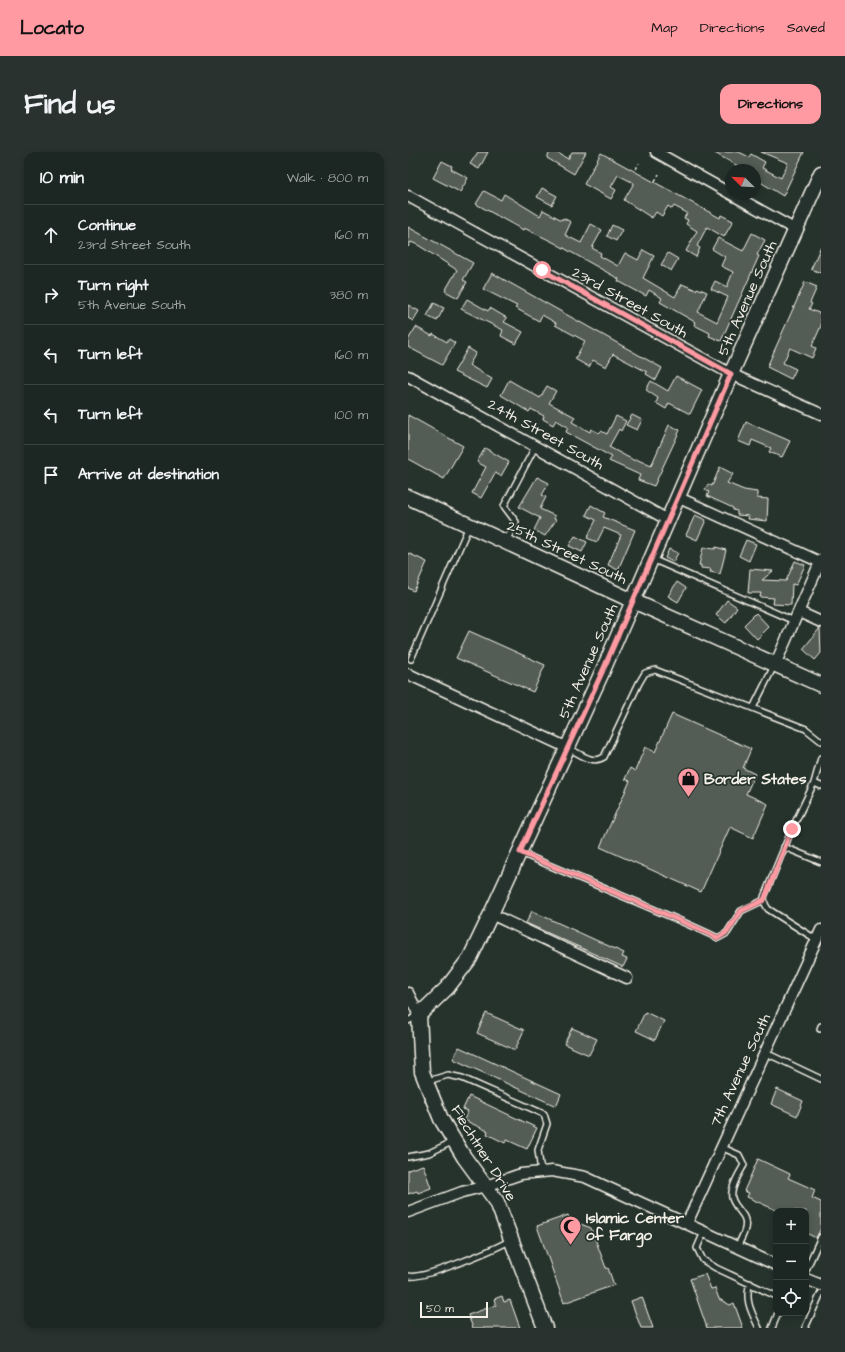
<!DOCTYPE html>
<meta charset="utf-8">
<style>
:root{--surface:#1c2622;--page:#29322f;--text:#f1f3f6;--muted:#a0a5a5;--line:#3a4340;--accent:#ff9aa2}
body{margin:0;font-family:"Architects Daughter",sans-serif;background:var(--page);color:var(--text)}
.controls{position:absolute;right:12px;bottom:12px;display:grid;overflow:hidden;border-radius:8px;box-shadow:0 2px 6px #0003}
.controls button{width:36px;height:36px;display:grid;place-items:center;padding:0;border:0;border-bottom:1px solid var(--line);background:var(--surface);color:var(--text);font:20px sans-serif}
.compass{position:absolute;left:317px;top:12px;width:36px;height:36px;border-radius:50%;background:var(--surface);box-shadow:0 2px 6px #0003;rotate:294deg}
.scale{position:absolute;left:12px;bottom:10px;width:68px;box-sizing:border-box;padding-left:4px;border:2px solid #f4f1e8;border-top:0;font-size:11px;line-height:14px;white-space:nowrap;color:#f4f1e8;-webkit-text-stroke:3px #26332d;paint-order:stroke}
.stop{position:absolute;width:12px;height:12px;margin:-9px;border:3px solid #ff9aa2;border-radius:50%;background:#fff}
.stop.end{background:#ff9aa2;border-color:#fff;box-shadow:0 1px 4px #0008}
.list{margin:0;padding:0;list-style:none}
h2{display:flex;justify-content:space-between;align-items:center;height:52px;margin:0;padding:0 16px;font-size:17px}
h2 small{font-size:13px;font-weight:400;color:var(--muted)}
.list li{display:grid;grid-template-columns:26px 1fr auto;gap:12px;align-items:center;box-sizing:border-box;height:60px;padding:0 16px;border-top:1px solid var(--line)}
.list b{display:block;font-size:15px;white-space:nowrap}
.list p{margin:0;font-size:13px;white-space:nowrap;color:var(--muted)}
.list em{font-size:13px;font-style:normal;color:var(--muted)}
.icon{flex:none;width:22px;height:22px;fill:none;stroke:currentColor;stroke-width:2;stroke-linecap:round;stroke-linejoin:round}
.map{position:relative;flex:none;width:413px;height:1176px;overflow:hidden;border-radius:12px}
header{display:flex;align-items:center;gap:24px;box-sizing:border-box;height:56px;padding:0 20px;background:var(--accent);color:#111}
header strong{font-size:19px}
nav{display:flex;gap:22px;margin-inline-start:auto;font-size:14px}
.intro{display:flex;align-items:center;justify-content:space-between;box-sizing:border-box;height:96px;padding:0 24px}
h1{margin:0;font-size:28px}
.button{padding:10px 18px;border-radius:12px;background:var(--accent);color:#111;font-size:14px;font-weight:700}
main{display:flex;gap:24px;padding:0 24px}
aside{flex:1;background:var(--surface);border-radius:12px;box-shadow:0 2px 6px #0003}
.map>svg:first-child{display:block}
</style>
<header>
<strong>Locato</strong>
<nav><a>Map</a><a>Directions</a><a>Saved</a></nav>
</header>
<div class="intro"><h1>Find us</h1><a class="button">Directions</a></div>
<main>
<aside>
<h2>10 min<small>Walk · 800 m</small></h2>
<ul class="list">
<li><svg class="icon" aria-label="ahead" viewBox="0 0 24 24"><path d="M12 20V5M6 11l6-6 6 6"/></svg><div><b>Continue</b><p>23rd Street South</p></div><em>160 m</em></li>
<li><svg class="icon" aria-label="right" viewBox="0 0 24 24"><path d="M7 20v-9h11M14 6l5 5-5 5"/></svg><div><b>Turn right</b><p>5th Avenue South</p></div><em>380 m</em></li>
<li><svg class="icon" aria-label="left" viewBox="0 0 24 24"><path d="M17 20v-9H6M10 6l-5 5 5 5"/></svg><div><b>Turn left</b></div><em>160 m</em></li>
<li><svg class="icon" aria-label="left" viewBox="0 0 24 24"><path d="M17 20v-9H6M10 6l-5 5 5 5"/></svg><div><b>Turn left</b></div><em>100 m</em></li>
<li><svg class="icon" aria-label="arrive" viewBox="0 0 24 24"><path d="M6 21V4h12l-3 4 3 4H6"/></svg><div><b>Arrive at destination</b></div></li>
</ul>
</aside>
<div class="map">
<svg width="413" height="1176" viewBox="0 0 413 1176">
<rect width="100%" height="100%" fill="#26332d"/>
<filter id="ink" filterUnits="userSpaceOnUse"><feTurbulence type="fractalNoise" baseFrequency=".025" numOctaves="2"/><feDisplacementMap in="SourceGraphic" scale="8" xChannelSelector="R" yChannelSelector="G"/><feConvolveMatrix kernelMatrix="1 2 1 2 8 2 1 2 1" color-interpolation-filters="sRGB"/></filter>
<g filter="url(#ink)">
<path fill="#525c55" stroke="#f4f1e8" d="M70 0H80L71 17 62 12Z
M142 0H148L160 7 164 0H178L166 22 139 6Z
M305 0H331L341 5 343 2 357 10 354 16 373 26 380 11 353 0H396L375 44 349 28 347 33V18H337Z
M193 1 312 66 313 63 325 69 316 85 299 75 289 94 292 96 288 105 278 99 289 79 278 72 280 68 276 66 279 61 266 54 264 57 260 54 254 64 248 60 244 66 216 48 226 31 210 23 203 35 208 38 203 47 176 32Z
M34 9 44 14 43 17 60 26 52 40 25 26Z
M134 36 149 44 144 53 129 45Z
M76 39 93 48 96 42 132 64 135 58 154 68 155 66 163 70 157 83 173 91 183 72 194 78 184 96 193 101 192 104 210 114 217 101 230 108 235 98 246 104 235 126 267 145 274 132 288 138 289 136 299 140 290 160 309 170 320 145 303 137 307 129 319 135 325 120 313 114 317 105 304 97 310 86 335 99 344 81 357 88 349 103 351 104 313 189 301 184 302 181 286 173 287 170 252 150 254 146 241 138 238 144 210 129 211 127 145 90 116 76 115 78 68 52Z
M204 73 214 78 208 89 199 84Z
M0 75 65 111 55 128 59 130 50 146 37 139 49 118 10 93 3 90 0 95Z
M413 94V121L403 117Z
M260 101 270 107 263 119 253 113Z
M84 121 254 216 248 228 238 222 239 220 205 202 198 215 185 208 181 215 167 207 177 189 147 173 148 171 134 163 131 169 107 156 109 154 75 137Z
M397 130 409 135 402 151 404 152 401 157 413 162V174L404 194 408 196 404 206 382 196 375 211 388 217 383 227 359 215Z
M59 147 80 159 82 156 99 166 96 170 115 180 108 192 93 184 95 178 53 157Z
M26 151 36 156 29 169 19 164Z
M0 153 11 159 5 169 0 166Z
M8 175 24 184 25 182 39 190 41 187 47 191 34 213 0 195V188Z
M60 196 68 201 61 213 84 227 79 236 46 220Z
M268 224 294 238 282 262 261 251 258 257 248 251 250 246 238 238 243 229 260 239Z
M101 228 132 246 139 234 148 239 141 251 167 265 164 270 182 280 183 277 191 281 193 279 199 282 208 264 218 269 213 279 211 277 201 295 227 309 228 307 243 314 261 273 272 278 246 334 230 328 232 323 201 309 204 305 158 280 160 275 148 268 145 273 135 267 136 264 123 257 121 260 93 243Z
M0 263 55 294 36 327 0 307Z
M224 263 234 268 229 278 218 273Z
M338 270 382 289 374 305 361 300 363 296 344 288 342 294 330 289Z
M77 296 101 310 93 324 87 321 73 346 64 341 78 315 69 310Z
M312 315 325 322 319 331 336 338 349 340V346L360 347 359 369 340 367 341 364 329 363V359L325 358V356L299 344 301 340 297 338 300 332 304 334Z
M129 325 141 331 134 343 138 345 132 357 147 364 146 367 148 368 137 384 126 378 132 366 111 355Z
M183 353 197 361 195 365 227 378 210 418 200 413 213 383 196 376 189 390 179 386 188 368 178 363Z
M287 363 298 368 289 388 278 383Z
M167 384 179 390 174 400 161 394Z
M338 388 348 392 341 409 331 404Z
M308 395 318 398 312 422 302 420 303 417 293 416V413H291L295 396 307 397Z
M261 397 270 401 265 410 257 406Z
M0 401 19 410 6 439 0 436Z
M387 409 397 413 388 433 384 432 383 453 365 452 366 446 352 445 353 441H340L342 417 365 419 354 428 378 429Z
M269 430 278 436 270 450 260 444Z
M319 448 329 455 318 471 308 463Z
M348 461 361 475 349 487 336 473Z
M412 476 413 501 407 508 395 497Z
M61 479 137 513 125 540 48 506Z
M264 562 343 597 335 616 347 622 338 642 360 652 345 686 322 675 293 740 192 695 222 629 217 627 222 616 227 619 237 595 247 600Z
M124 759 216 801 214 805 219 807 215 815 118 771Z
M237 860 256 869 247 888 228 879Z
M78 861 116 878 107 898 69 881Z
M164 876 189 887 181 903 156 892Z
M51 895 153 942 148 954 45 907Z
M369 937 395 949 389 964 363 952Z
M61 944 129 976 119 997 99 988 97 991 79 982 80 979 56 968 60 959 55 957Z
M350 1007 382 1022 380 1026 407 1038 404 1046 413 1050V1076L408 1086 398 1081V1059H370L339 1045 341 1041 336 1039Z
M15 1013 23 1036 10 1041 9 1039 0 1042V1018Z
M160 1063 162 1068 183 1076 198 1116H200L206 1133 156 1151 129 1074Z
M297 1122 303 1137 307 1136 311 1147 322 1153 326 1151 335 1176H299L282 1127Z
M94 1144 96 1150 102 1148 112 1176H65L60 1163 88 1153 86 1147Z
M234 1145 245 1176H233L223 1149Z"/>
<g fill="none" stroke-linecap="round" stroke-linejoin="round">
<defs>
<path id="lane" d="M98 389 108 370 96 354 127 295
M244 407 386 469
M3 507 61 374
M345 556 366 514
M160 596C171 601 184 613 196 605L231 531 237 521 247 518 398 577 413 589
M406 631 413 606
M376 695 413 710
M113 701C178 730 245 755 310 786L319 781 333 759 356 748
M409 788 360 757 357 752 356 745 384 677 406 631 413 634
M0 869 9 864
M412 877 413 874
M356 900 413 927
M20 929 40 923 54 926 136 962 139 972 130 998 133 1020
M313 995 331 1003 336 1013C331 1022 322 1036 324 1046 326 1054 333 1059 336 1065 341 1075 333 1087 329 1095
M0 1005 21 1001 46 989
M296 1080 289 1096 295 1108 308 1116 368 1144
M398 1118 413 1085
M0 1124C15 1128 87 1097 103 1088
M342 1131C336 1148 344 1161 351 1176
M364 1176 370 1161
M397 1176 413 1141"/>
<path id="street" d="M248 0 323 42
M323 42 388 78
M0 44 323 222 413 262
M0 224 260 368
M269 345 412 410
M391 460 413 470
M367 513 413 408
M0 522 160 596
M83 762 219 826
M0 841 11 863
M0 1060 54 1040 78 1034 113 1022 144 1019 177 1025 368 1113
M279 1071 413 778
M398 1127 413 1133"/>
<path id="secondary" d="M0 345 225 449 413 533
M137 1176 89 1050 56 1005 33 967 14 920 11 863 39 836 62 806 83 762 196 516 323 222 413 21"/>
</defs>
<use href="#lane" stroke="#f4f1e8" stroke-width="8"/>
<use href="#street" stroke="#f4f1e8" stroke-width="13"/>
<use href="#secondary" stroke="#f4f1e8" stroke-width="17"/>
<path stroke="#f4f1e8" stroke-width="1.5" stroke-dasharray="3 3" stroke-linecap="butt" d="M228 17 231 11
M247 29 251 22"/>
<use href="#lane" stroke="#26332d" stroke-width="5"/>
<use href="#street" stroke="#26332d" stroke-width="10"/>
<use href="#secondary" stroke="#26332d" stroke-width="14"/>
</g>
</g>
<g fill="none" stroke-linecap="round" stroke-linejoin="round" filter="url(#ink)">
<path stroke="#ff9aa2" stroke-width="5" d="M134 118 323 222 196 516 112 700C178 730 245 755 310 786L319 780 333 759 356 748 384 677"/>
</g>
<defs>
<symbol id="shop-pin" viewBox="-11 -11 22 30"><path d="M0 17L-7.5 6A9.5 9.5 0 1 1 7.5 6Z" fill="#ff9aa2" stroke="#26332d"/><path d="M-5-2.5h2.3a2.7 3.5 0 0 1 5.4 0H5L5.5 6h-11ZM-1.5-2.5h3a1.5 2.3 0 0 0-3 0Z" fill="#111"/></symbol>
<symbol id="mosque-pin" viewBox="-11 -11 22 30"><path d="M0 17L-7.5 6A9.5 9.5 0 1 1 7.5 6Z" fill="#ff9aa2" stroke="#26332d"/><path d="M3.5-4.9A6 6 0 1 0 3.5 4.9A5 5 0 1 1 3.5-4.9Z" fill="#111"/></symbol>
</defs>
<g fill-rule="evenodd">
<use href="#shop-pin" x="268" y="614" width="25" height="34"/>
<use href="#mosque-pin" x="150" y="1062" width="25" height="34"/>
</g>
<g text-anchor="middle" stroke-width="3.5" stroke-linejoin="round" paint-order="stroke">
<g font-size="15" fill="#f4f1e8" stroke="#26332d">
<text transform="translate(339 146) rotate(-66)" y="5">5th Avenue South</text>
<text transform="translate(222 150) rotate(29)" y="5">23rd Street South</text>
<text transform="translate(138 282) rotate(29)" y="5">24th Street South</text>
<text transform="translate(159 400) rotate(25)" y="5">25th Street South</text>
<text transform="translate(180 509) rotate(-66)" y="5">5th Avenue South</text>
<text transform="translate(332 918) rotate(-65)" y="5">7th Avenue South</text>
<text transform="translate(76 1001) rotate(58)" y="5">Fiechtner Drive</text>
</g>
<g font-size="15" font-weight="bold" fill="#f4f1e8" stroke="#26332d" text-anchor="start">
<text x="296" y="632">Border States</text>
<text x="178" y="1071">Islamic Center<tspan x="178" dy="17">of Fargo</tspan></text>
</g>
</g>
</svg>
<div class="controls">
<button>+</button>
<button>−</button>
<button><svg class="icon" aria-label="locate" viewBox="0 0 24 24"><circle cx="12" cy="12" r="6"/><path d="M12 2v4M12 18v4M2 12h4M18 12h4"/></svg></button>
</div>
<svg class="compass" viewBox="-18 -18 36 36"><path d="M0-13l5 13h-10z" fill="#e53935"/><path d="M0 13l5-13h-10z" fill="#a0a5a5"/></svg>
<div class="scale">50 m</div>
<div class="stop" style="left:134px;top:118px"></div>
<div class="stop end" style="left:384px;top:677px"></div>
</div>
</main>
